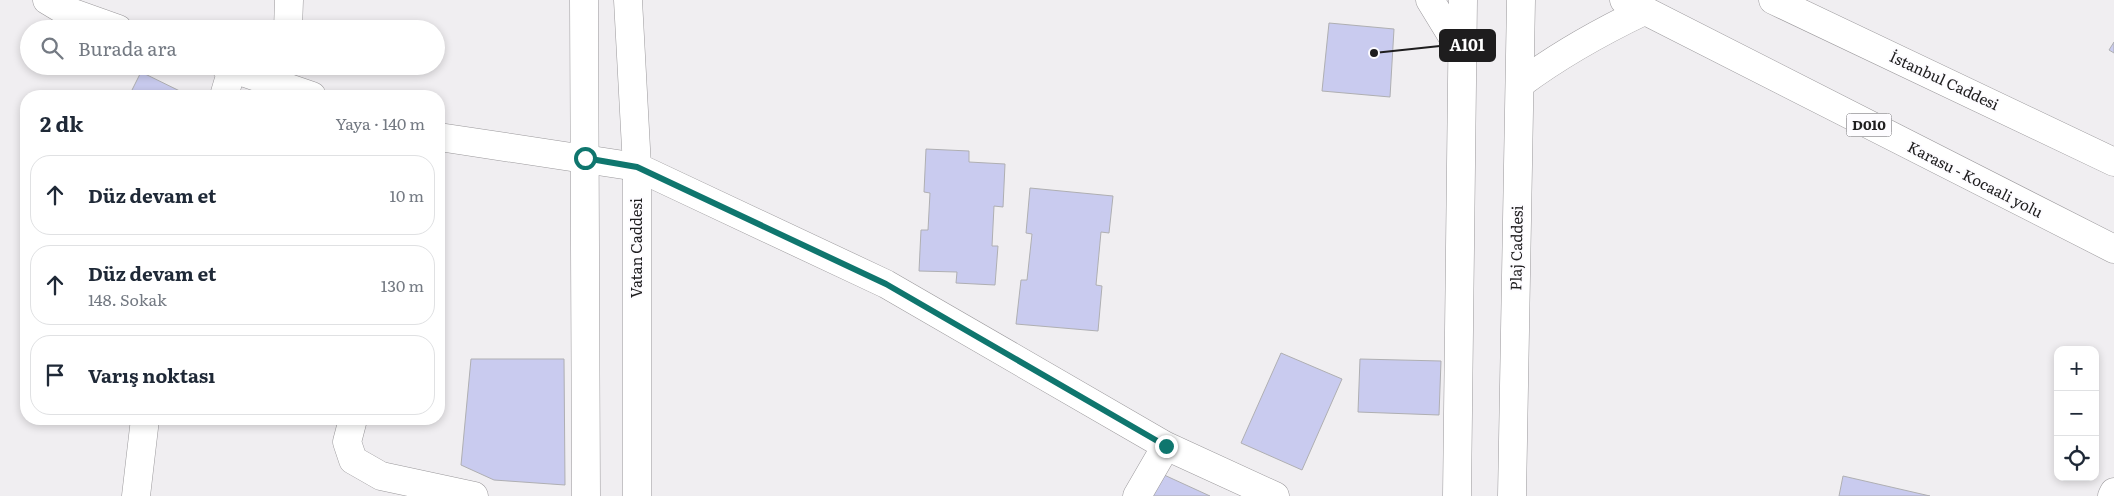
<!DOCTYPE html>
<html lang="tr">
<meta charset="utf-8">
<style>
:root{--surface:#fff;--page:#f6f6f7;--text:#1f2937;--muted:#747a83;--line:#e0e1e3}
body{margin:0;font-family:Literata,serif;background:var(--page);color:var(--text)}
.controls{position:absolute;right:15px;bottom:15px;display:grid;overflow:hidden;border-radius:10px;box-shadow:0 2px 8px #0003}
.controls button{width:45px;height:45px;display:grid;place-items:center;padding:0;border:0;border-bottom:1px solid var(--line);background:var(--surface);color:var(--text);font:25px sans-serif}
.stop{position:absolute;width:15px;height:15px;margin:-11px;border:4px solid #0f766e;border-radius:50%;background:#fff}
.stop.end{background:#0f766e;border-color:#fff;box-shadow:0 1px 5px #0008}
.list{margin:0;padding:0;list-style:none}
h2{display:flex;justify-content:space-between;align-items:center;height:65px;margin:0;padding:0 20px;font-size:21px}
h2 small{font-size:16px;font-weight:400;color:var(--muted)}
.list li{display:grid;grid-template-columns:32px 1fr auto;gap:15px;align-items:center;box-sizing:border-box;height:80px;margin:0 10px 10px;padding:0 10px;border:1px solid var(--line);border-radius:20px}
.list b{display:block;font-size:19px;white-space:nowrap}
.list p{margin:0;font-size:16px;white-space:nowrap;color:var(--muted)}
.list em{font-size:16px;font-style:normal;color:var(--muted)}
.icon{flex:none;width:28px;height:28px;fill:none;stroke:currentColor;stroke-width:2;stroke-linecap:round;stroke-linejoin:round}
.map{position:relative;flex:none;width:2114px;height:496px;overflow:hidden}
.search{position:absolute;background:var(--surface);box-shadow:0 2px 8px #0003;left:20px;top:20px;width:425px;height:55px;display:flex;align-items:center;gap:12px;box-sizing:border-box;padding:0 18px;border-radius:28px;color:var(--muted);font-size:19px}
.panel{position:absolute;background:var(--surface);box-shadow:0 2px 8px #0003;left:20px;top:90px;width:425px;height:335px;border-radius:20px}
.map>svg:first-child{display:block}
</style>
<div class="map">
<svg width="2114" height="496" viewBox="0 0 2114 496">
<rect width="100%" height="100%" fill="#f0eef1"/>
<path fill="#c9cbef" stroke="#afafb2" d="M1329 23 1394 29 1390 97 1322 91Z
M2114 42V53L2109 50Z
M141 72 190 96H129Z
M926 149 969 151V162L1005 164 1003 207 994 206 992 246H998L995 285 956 283 957 272 919 271 921 230H928L930 193 924 192Z
M1030 188 1113 196 1109 233 1101 232 1096 285 1102 286 1098 331 1016 324 1021 280H1027L1032 234 1026 233Z
M1281 353 1342 379 1302 470 1241 443Z
M471 359H564L565 485 494 480 461 465Z
M1360 359 1441 361 1439 415 1358 412Z
M1162 474 1210 496H1152Z
M1843 476 1930 496H1839Z"/>
<g fill="none" stroke-linecap="round" stroke-linejoin="round">
<defs>
<path id="minor" d="M47 0 62 9 118 29
M1430 0 1463 54
M288 29 289 0
M225 66 312 96
M1520 84C1559 55 1600 32 1644 11
M224 96 232 69
M439 137 637 167 886 284 1166 446 1275 496
M353 419 347 442 353 460 381 476 474 496
M136 496 145 419
M1137 496 1166 446
M2112 496 2114 492"/>
<path id="major" d="M584 0 586 496
M628 0 637 167V496
M1457 496 1463 0
M1512 496 1521 0"/>
<path id="highway" d="M1624 0 2114 249
M1773 0 2114 162"/>
</defs>
<use href="#minor" stroke="#9a989b" stroke-width="29"/>
<use href="#major" stroke="#9a989b" stroke-width="29"/>
<use href="#highway" stroke="#9a989b" stroke-width="29"/>
<use href="#minor" stroke="#fff" stroke-width="28"/>
<use href="#major" stroke="#fff" stroke-width="28"/>
<use href="#highway" stroke="#fff" stroke-width="28"/>
</g>
<g fill="none" stroke-linecap="round" stroke-linejoin="round">
<path stroke="#0f766e" stroke-width="6" d="M585 158 637 167 886 284 1166 446"/>
</g>
<g text-anchor="middle" stroke-width="4" stroke-linejoin="round" paint-order="stroke">
<rect fill="#fdfcff" stroke="#616062" stroke-width="1" x="1846.5" y="113.5" width="45" height="23" rx="4"/>
<g font-size="14" font-weight="bold" fill="#1e1d1e">
<text x="1869" y="130">D010</text>
</g>
<g font-size="15" fill="#1e1d1e" stroke="#fdfcff">
<text transform="translate(1944 81) rotate(25)" y="5">İstanbul Caddesi</text>
<text transform="translate(1975 180) rotate(27)" y="5">Karasu - Kocaali yolu</text>
<text transform="translate(637 248) rotate(-90)" y="5">Vatan Caddesi</text>
<text transform="translate(1517 248) rotate(-89)" y="5">Plaj Caddesi</text>
</g>
</g>
<path fill="none" stroke="#1e1d1e" stroke-width="2" d="M1374 53L1440 46"/>
<circle fill="#1e1d1e" stroke="#fdfcff" stroke-width="2" cx="1374" cy="53" r="5"/>
<rect fill="#1e1d1e" stroke="#1e1d1e" stroke-width="2" x="1440" y="30" width="55" height="31" rx="5"/>
<g font-size="16" text-anchor="middle" font-weight="bold" fill="#fff">
<text x="1467" y="51">A101</text>
</g>
</svg>
<div class="controls">
<button>+</button>
<button>−</button>
<button><svg class="icon" aria-label="locate" viewBox="0 0 24 24"><circle cx="12" cy="12" r="6"/><path d="M12 2v4M12 18v4M2 12h4M18 12h4"/></svg></button>
</div>
<div class="stop" style="left:585px;top:158px"></div>
<div class="stop end" style="left:1166px;top:446px"></div>
<div class="search"><svg class="icon" aria-label="search" viewBox="0 0 24 24"><circle cx="10" cy="10" r="6"/><path d="M15 15l6 6"/></svg>Burada ara</div>
<section class="panel">
<h2>2 dk<small>Yaya · 140 m</small></h2>
<ul class="list">
<li><svg class="icon" aria-label="ahead" viewBox="0 0 24 24"><path d="M12 20V5M6 11l6-6 6 6"/></svg><div><b>Düz devam et</b></div><em>10 m</em></li>
<li><svg class="icon" aria-label="ahead" viewBox="0 0 24 24"><path d="M12 20V5M6 11l6-6 6 6"/></svg><div><b>Düz devam et</b><p>148. Sokak</p></div><em>130 m</em></li>
<li><svg class="icon" aria-label="arrive" viewBox="0 0 24 24"><path d="M6 21V4h12l-3 4 3 4H6"/></svg><div><b>Varış noktası</b></div></li>
</ul>
</section>
</div>
